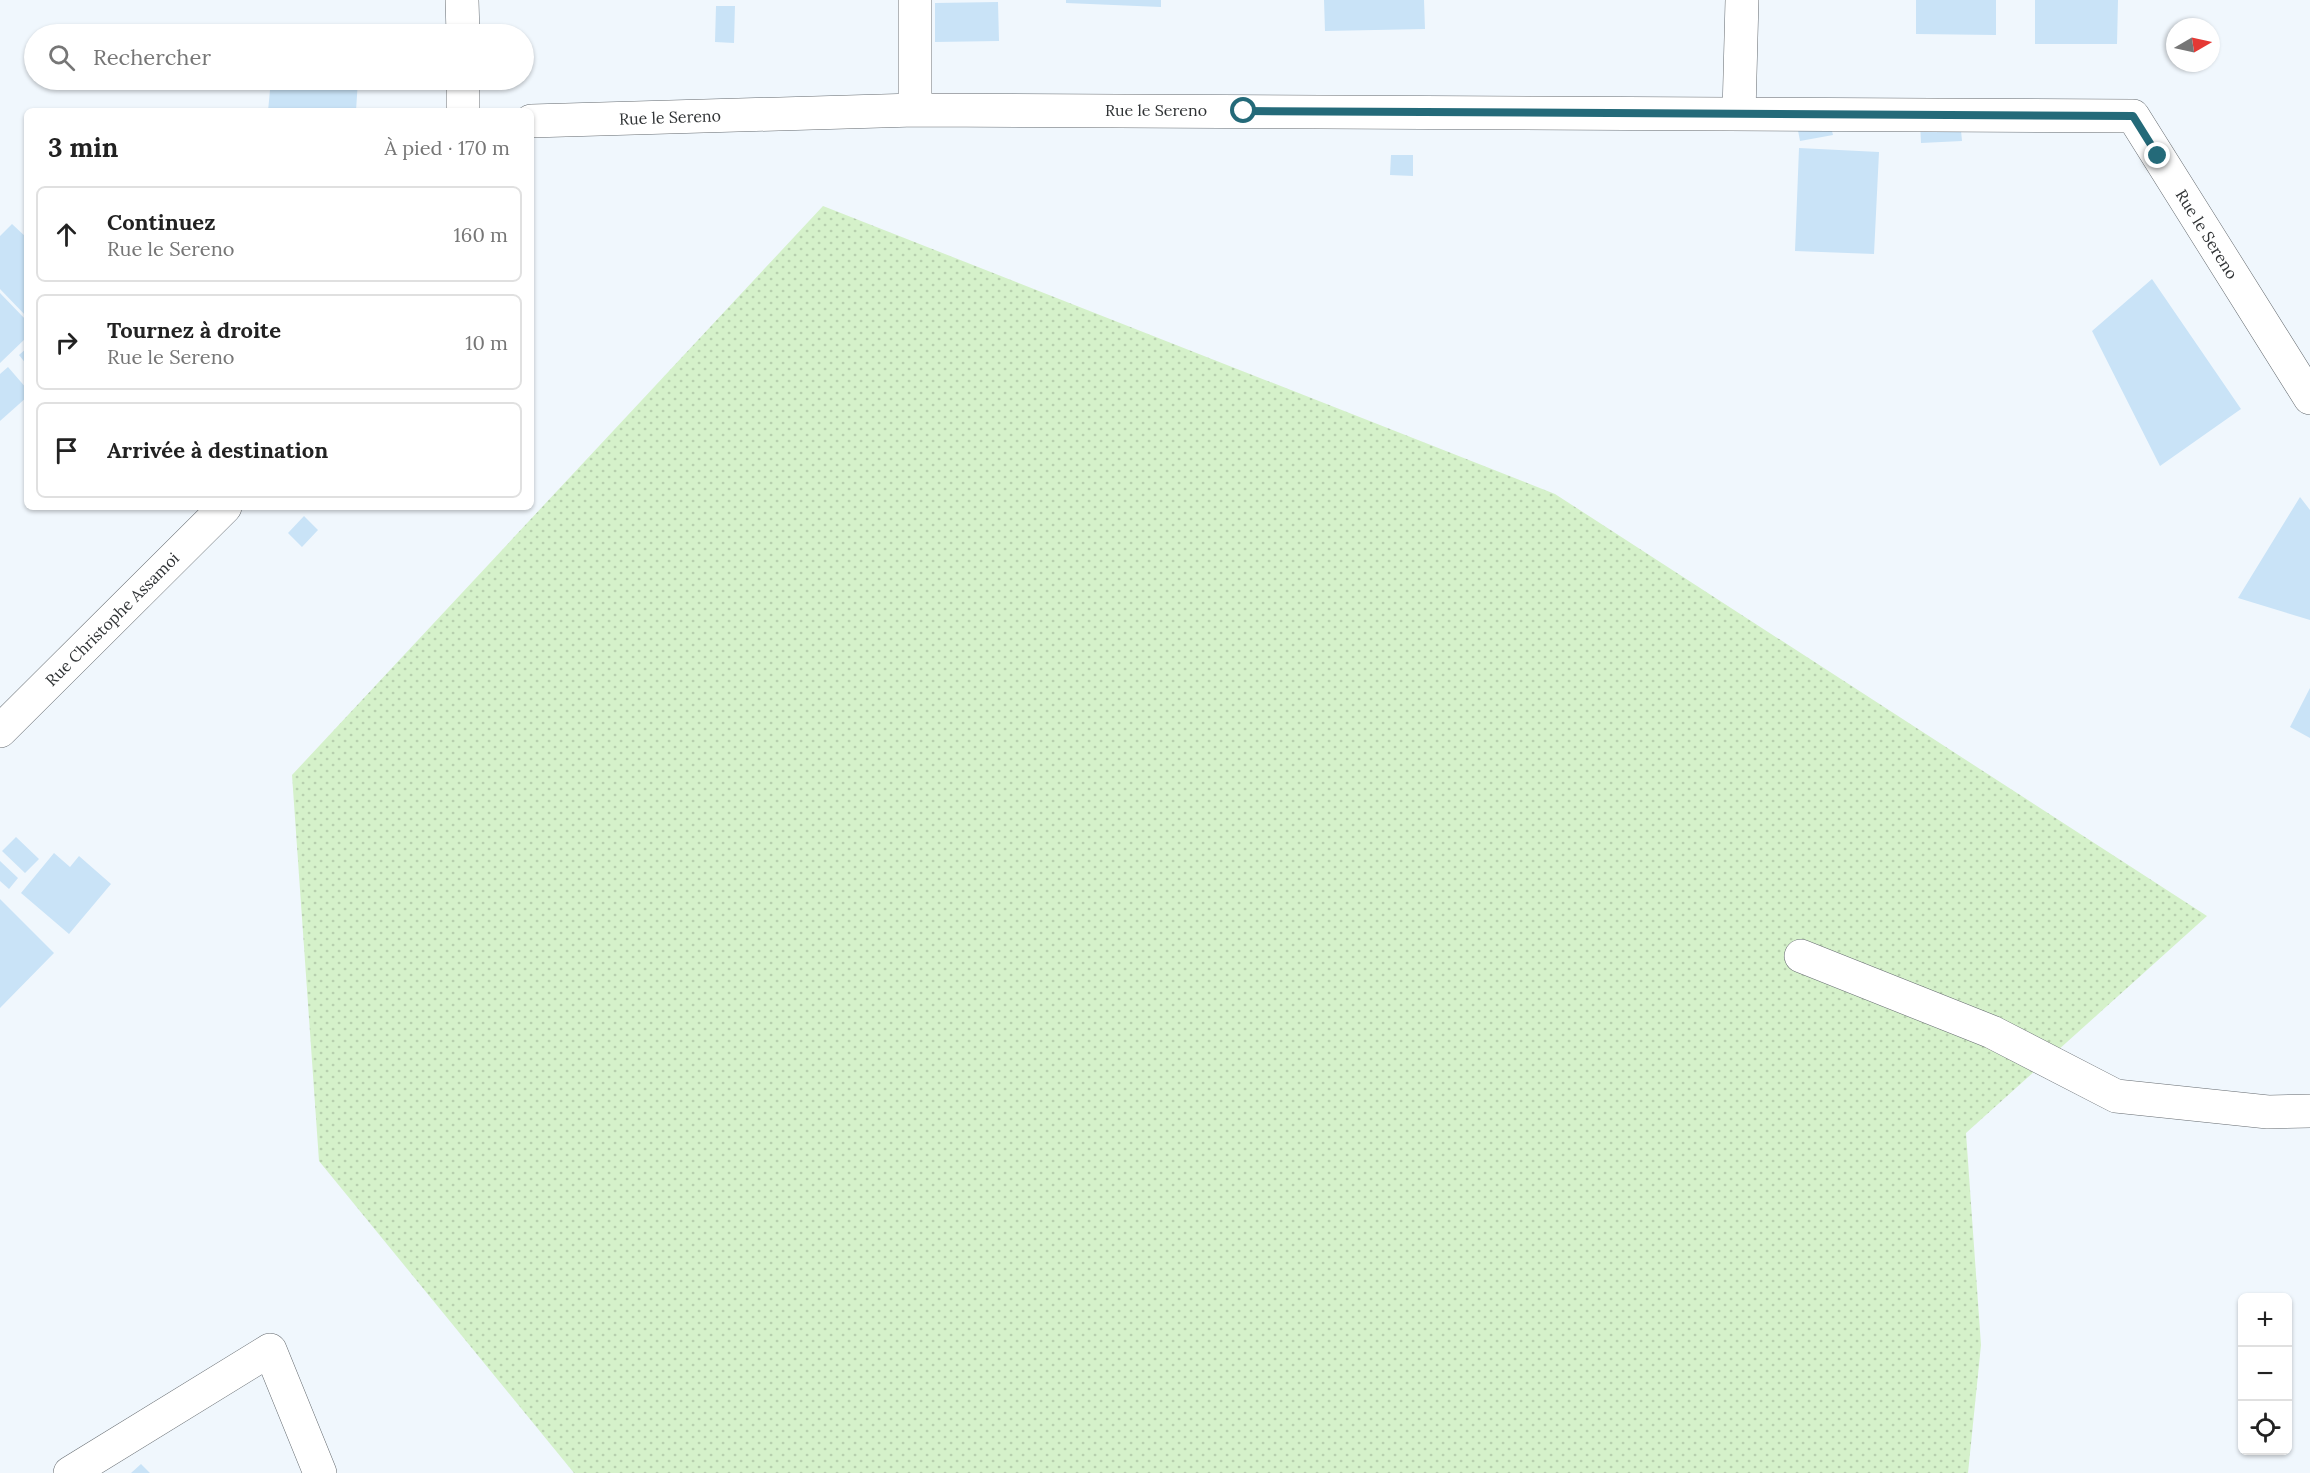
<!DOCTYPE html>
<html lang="fr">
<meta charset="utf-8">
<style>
:root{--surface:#fff;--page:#f6f6f6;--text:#222;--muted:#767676;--line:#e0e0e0}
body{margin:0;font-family:Lora,serif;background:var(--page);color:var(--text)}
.controls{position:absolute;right:18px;bottom:18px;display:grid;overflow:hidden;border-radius:9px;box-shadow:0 2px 4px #0004}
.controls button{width:54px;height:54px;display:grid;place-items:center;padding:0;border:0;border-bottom:2px solid var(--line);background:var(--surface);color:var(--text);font:30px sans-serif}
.compass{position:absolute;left:2166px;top:18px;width:54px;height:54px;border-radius:50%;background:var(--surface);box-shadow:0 2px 4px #0004;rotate:81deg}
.stop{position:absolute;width:18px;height:18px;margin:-14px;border:4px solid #246a79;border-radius:50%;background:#fff}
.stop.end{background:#246a79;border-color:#fff;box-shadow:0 2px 6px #0008}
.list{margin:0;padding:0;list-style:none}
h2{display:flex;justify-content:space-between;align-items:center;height:78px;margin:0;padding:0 24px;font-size:26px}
h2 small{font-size:20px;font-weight:400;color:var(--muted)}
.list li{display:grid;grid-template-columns:39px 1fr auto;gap:18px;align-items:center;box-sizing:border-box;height:96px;margin:0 12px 12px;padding:0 12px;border:2px solid var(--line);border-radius:9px}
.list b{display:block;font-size:22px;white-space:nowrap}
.list p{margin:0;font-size:20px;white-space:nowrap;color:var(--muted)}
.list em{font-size:20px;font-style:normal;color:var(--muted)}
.icon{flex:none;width:33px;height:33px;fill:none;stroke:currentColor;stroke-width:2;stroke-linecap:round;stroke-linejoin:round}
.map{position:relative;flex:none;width:2310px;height:1473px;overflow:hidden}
.search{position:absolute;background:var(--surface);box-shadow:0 2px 4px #0004;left:24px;top:24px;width:510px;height:66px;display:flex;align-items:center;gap:15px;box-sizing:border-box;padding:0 21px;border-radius:33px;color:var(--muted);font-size:22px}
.panel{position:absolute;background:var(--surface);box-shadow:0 2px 4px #0004;left:24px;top:108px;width:510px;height:402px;border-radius:9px}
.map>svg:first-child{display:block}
</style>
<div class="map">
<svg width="2310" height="1473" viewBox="0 0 2310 1473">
<defs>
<pattern id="grass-dots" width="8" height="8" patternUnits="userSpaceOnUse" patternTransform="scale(1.5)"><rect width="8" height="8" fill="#d5f1ca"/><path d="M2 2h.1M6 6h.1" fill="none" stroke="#b7cfae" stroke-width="1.8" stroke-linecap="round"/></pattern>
</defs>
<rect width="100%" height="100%" fill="#f0f7fd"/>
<path fill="url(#grass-dots)" d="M823 206 1555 494 2207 916 1966 1133 1981 1345 1968 1473H574L319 1161 292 775Z"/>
<path fill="#c9e3f7" d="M1066 0H1161V7L1066 3Z
M1324 0H1424L1425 29 1325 31Z
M1916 0H1996V35L1916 34Z
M2035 0H2118L2117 44H2035Z
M998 2 999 41 935 42V3Z
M716 6H735L734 43 715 42Z
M271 80H358L356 111H268Z
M1829 119 1833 135 1800 141 1797 125Z
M1960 120 1962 141 1921 143 1920 122Z
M1799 148 1879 152 1874 254 1795 251Z
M1391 155H1413V176L1390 175Z
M12 224 27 238V317L0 289V236Z
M2152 279 2241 409 2160 466 2092 331Z
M0 293 27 321V337L0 363Z
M27 348V365L19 355Z
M8 367 27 389V397L0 421V374Z
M2300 497 2310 510V620L2238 598Z
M304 516 318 530 302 547 288 533Z
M2310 688V738L2290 727Z
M16 837 39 859 25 873 2 851Z
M54 853 70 867 79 856 111 884 69 934 21 893Z
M0 861 18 878 9 889 0 881Z
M0 899 54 953 0 1008Z
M141 1464 150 1473H131Z"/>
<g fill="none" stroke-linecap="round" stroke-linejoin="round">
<defs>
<path id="minor" d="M462 0 463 34
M463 80V111
M915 110V0
M1739 113 1742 0
M531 121 915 110 2133 116 2310 398
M0 731 225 507
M1801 956 1992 1032 2116 1096 2268 1112 2310 1111
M70 1473 270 1350 320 1473"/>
</defs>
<use href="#minor" stroke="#656b70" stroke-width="34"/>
<use href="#minor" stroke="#fff" stroke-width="33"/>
</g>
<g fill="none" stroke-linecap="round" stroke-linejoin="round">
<path stroke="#246a79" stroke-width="8" d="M1244 111 2133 116 2158 156"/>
</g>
<g text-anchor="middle" stroke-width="6" stroke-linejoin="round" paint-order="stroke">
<g font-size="16" fill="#303335" stroke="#fff">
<text x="1156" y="116">Rue le Sereno</text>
<text transform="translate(670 117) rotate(-2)" y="6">Rue le Sereno</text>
<text transform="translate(2207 234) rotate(58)" y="6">Rue le Sereno</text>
<text transform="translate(112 619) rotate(-45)" y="6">Rue Christophe Assamoi</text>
</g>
</g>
</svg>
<div class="controls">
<button>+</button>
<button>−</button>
<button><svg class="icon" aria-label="locate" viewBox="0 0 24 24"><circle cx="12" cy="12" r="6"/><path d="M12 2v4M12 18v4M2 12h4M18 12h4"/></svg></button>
</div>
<svg class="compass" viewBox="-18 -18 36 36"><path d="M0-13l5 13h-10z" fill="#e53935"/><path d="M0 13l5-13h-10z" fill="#767676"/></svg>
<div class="stop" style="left:1244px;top:111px"></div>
<div class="stop end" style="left:2158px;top:156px"></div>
<div class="search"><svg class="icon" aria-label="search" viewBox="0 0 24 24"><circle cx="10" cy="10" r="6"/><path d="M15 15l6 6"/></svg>Rechercher</div>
<section class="panel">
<h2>3 min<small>À pied · 170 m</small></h2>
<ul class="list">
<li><svg class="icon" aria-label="ahead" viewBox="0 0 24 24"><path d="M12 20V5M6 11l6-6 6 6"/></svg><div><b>Continuez</b><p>Rue le Sereno</p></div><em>160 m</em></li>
<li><svg class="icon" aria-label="right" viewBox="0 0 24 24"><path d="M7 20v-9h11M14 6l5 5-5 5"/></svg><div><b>Tournez à droite</b><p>Rue le Sereno</p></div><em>10 m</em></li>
<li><svg class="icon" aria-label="arrive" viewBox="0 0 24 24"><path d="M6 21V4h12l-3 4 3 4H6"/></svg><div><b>Arrivée à destination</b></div></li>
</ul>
</section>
</div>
